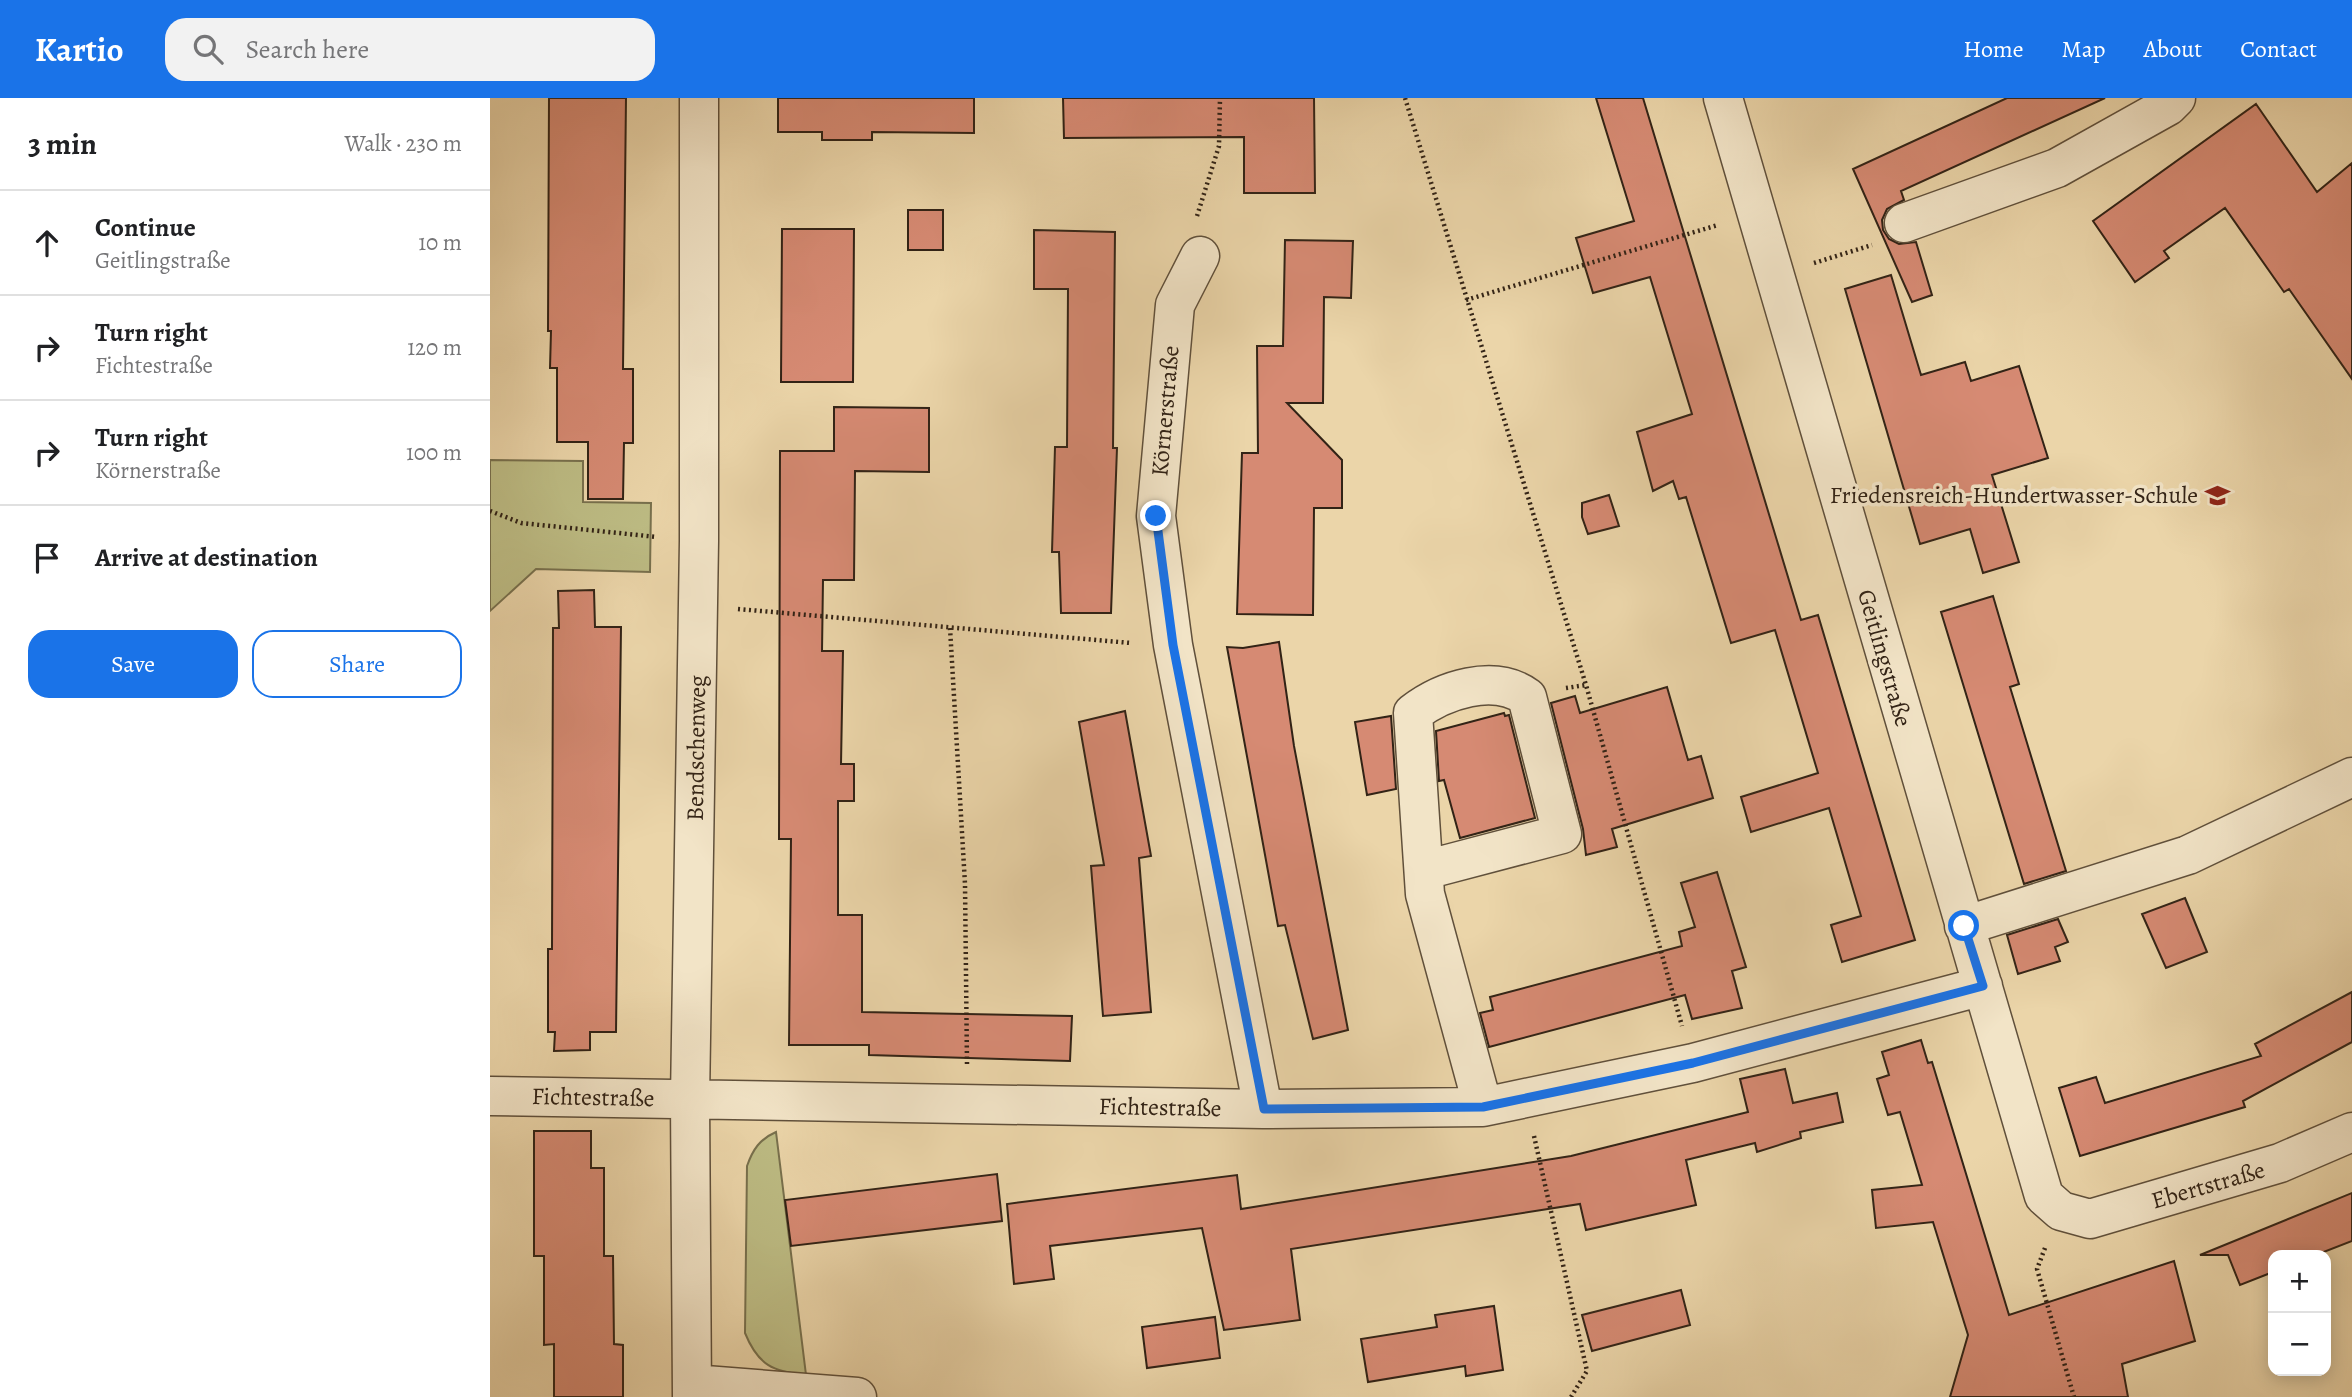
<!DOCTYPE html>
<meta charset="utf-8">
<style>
:root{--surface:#fff;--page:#f2f2f2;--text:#202124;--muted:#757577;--line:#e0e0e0;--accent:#1a73e8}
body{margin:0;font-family:Alegreya,serif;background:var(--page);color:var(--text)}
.controls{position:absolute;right:21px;bottom:21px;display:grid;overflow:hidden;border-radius:14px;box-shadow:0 4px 18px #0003}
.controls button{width:63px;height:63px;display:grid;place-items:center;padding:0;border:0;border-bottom:2px solid var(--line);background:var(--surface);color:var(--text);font:35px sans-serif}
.stop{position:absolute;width:21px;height:21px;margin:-16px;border:5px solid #1a73e8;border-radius:50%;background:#fff}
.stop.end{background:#1a73e8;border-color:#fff;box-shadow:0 2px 7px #0008}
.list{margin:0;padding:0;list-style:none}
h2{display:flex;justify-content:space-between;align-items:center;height:91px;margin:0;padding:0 28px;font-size:30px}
h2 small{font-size:23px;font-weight:400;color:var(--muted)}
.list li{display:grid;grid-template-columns:46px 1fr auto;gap:21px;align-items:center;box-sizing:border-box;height:105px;padding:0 28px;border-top:2px solid var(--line)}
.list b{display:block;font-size:26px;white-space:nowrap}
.list p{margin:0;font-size:23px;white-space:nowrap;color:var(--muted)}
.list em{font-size:23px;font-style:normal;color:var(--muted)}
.actions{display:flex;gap:14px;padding:21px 28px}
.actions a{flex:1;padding:16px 0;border:2px solid var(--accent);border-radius:21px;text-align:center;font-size:24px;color:var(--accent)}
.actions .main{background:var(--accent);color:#fff}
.icon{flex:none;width:38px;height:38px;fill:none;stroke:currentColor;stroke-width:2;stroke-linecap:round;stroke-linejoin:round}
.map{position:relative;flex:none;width:1862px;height:1299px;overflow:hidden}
header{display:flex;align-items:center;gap:42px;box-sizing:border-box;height:98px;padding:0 35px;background:var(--accent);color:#fff}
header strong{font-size:33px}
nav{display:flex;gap:38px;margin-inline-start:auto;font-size:24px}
.search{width:490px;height:63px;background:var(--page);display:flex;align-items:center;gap:18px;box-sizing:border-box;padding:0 24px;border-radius:21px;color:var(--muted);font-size:26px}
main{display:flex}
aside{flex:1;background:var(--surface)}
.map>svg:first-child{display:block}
</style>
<header>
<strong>Kartio</strong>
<div class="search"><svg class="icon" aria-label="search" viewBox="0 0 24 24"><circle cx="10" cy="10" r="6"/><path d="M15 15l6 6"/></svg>Search here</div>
<nav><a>Home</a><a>Map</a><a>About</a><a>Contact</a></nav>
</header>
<main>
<aside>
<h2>3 min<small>Walk · 230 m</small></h2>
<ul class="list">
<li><svg class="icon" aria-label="ahead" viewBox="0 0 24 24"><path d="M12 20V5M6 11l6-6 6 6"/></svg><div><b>Continue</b><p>Geitlingstraße</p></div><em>10 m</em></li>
<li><svg class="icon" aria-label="right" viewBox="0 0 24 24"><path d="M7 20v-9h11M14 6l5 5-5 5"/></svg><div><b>Turn right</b><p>Fichtestraße</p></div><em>120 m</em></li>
<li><svg class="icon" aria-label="right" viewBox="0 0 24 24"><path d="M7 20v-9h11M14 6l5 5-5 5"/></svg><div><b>Turn right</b><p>Körnerstraße</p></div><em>100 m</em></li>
<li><svg class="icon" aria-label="arrive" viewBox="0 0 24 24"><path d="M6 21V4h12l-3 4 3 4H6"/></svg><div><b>Arrive at destination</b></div></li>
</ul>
<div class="actions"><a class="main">Save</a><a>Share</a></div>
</aside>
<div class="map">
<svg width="1862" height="1299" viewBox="0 0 1862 1299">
<rect width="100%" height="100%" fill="#ebd5a9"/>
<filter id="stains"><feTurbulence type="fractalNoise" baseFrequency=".00286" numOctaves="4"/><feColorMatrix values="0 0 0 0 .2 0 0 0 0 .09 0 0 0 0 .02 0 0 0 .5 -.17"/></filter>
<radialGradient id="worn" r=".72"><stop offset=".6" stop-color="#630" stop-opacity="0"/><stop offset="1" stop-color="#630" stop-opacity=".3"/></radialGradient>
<path fill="#bdbc84" stroke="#78704d" stroke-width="2" d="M0 362 93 363V404L161 405 160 474 46 471 0 513Z
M286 1034 316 1277C283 1274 268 1267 255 1235L257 1068C263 1051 270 1041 286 1034Z"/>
<path fill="#d68a73" stroke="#322316" stroke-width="2" d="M59 0H136L133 271H143V345H134L133 401H98V344H67V270H60L61 233H58Z
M288 0H484V35L382 34V42H332V34H288Z
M573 0H824L825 95H754V39L574 40Z
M1106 0H1153L1311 522 1328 517 1425 842 1352 864 1341 827 1371 818 1339 710 1261 734 1251 699 1328 675 1285 532 1241 545 1196 399 1189 401 1183 383 1163 393 1147 334 1202 316 1160 179 1103 195 1086 140 1144 123Z
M1517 0H1615L1411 93 1414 102 1397 111 1392 122 1393 132 1399 141 1409 146 1426 144 1442 197 1422 204 1363 71Z
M1766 6 1827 94 1862 65V281L1799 191 1794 194 1735 110 1674 153 1679 160 1645 184 1603 123Z
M418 112H453V152H418Z
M292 131H364L363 284H291Z
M544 132 625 134 623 350H627L621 515H571L569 454H562L565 349H577L578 191H544Z
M795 142 863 143 861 200 834 199 833 305H797L852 362V410H824L823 517 747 516 752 355H768L767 248H793Z
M1401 177 1431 277 1475 264 1481 283 1529 268 1558 360 1502 377 1529 464 1493 475 1480 431 1430 446 1355 191Z
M344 309 439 310V374L365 373 364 482H333L332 553H353L351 666H364V703H348V817H372V914L582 918 580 963 379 957V947H299L301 741H289L290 353H344Z
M1119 397 1129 428 1098 436 1092 419V405Z
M104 492 105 529H131L126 934H100V952L64 953 65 934H58V851H62L63 530H69L68 493Z
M1503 498 1529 586 1520 589 1576 773 1534 786 1451 514Z
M789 544 804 648 858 932 823 941 795 827 788 828 737 549 753 550Z
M1177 589 1198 662 1211 658 1223 700 1122 731 1127 749 1096 757 1093 731 1061 605 1085 598 1090 615Z
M635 613 661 758 649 760 661 914 613 918 601 768 614 767 589 624Z
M1014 615 1015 618 1019 617 1045 720 970 740 954 682 949 683 946 633Z
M901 618 906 691 877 697 865 624Z
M1227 774 1256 869 1242 873 1252 910 1202 921 1195 897 999 949 990 915 1003 912 1000 899 1192 848 1189 834 1205 829 1191 785Z
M1695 800 1717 854 1676 870 1652 816Z
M1568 821 1578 844 1565 849 1570 863 1528 876 1517 837Z
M1862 894V944L1753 1003 1755 1009 1590 1058 1569 990 1606 979 1615 1005 1771 958 1765 946Z
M1431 942 1438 965 1442 964 1519 1217 1684 1163 1705 1243 1632 1266 1638 1299H1460L1478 1237 1443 1124 1386 1130 1382 1092 1432 1087 1410 1014 1398 1017 1387 981 1399 977 1392 954Z
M1295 971 1303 1005 1347 995 1353 1024 1310 1034 1311 1040 1267 1054 1265 1045 1196 1062 1206 1107 1096 1132 1090 1106 801 1151 810 1222 734 1232 712 1130 560 1148 564 1181 524 1186 517 1106 747 1077 751 1111 1081 1058 1258 1014 1250 981Z
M44 1033H101V1070H114V1158H123L124 1246 133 1247V1299H64V1246L54 1247V1158H44Z
M507 1076 512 1123 301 1148 295 1102Z
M1862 1095V1143L1826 1157H1783V1174L1750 1187 1738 1157H1710Z
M1191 1192 1200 1227 1102 1253 1092 1217Z
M1004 1208 1013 1272 976 1278 975 1268 878 1284 871 1241 947 1229 945 1217Z
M725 1219 730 1260 657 1270 652 1229Z"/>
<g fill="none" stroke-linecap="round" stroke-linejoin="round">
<defs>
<path id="minor" d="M1233 0 1554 1098 1571 1113 1600 1121 1790 1065 1862 1034
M1414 125 1567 70 1678 8 1686 0
M710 158 685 207 666 418 683 547 773 1011
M935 772 1072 736 1037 599C1004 575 953 592 923 615L935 796 993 1009
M1474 828 1698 757 1862 679
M0 998 773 1011 993 1009 1203 965 1493 888
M202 1286 367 1299
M202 1299 200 1001 209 443V0"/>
</defs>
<use href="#minor" stroke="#60503b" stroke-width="41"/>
<path stroke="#322316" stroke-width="4.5" stroke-dasharray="2 3.5" stroke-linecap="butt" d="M915 0 1096 587 1192 928
M707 118 729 48 730 0
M1324 165 1382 147
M976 202 1228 127
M0 413 31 425 167 439
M248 511 641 545
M460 530 475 786 477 966
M1076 590 1096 587
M1044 1038 1097 1273 1081 1299
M1555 1150 1547 1171 1584 1299"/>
<use href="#minor" stroke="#f2e4c7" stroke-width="38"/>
</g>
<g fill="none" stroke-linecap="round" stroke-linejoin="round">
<path stroke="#1a73e8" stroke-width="9" d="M666 418 683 547 774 1011 993 1009 1203 965 1493 888 1474 828"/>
</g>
<defs>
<symbol id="school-bare" viewBox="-9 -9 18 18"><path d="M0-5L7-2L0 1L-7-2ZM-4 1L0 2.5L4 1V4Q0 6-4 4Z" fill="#8f2418" stroke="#f2e4c7" stroke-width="2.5" paint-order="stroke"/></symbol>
</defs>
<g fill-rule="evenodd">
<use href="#school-bare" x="1710" y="380" width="35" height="35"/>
</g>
<g text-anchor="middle" stroke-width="7" stroke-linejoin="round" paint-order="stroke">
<g font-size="24" fill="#322316" stroke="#f2e4c7">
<text transform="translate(675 313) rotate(-85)" y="8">Körnerstraße</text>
<text transform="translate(1395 560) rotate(74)" y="8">Geitlingstraße</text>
<text transform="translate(206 650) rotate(-89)" y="8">Bendschenweg</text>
<text transform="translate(103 999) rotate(1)" y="8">Fichtestraße</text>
<text transform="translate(670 1009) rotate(1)" y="8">Fichtestraße</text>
<text transform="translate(1718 1087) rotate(-16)" y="8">Ebertstraße</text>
</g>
<g font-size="24" fill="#322316" stroke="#f2e4c7" text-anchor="end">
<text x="1708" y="405">Friedensreich-Hundertwasser-Schule</text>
</g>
</g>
<rect width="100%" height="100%" filter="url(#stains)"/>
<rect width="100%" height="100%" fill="url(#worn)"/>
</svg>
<div class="controls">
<button>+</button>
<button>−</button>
</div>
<div class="stop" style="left:1474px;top:828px"></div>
<div class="stop end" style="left:666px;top:418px"></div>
</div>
</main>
